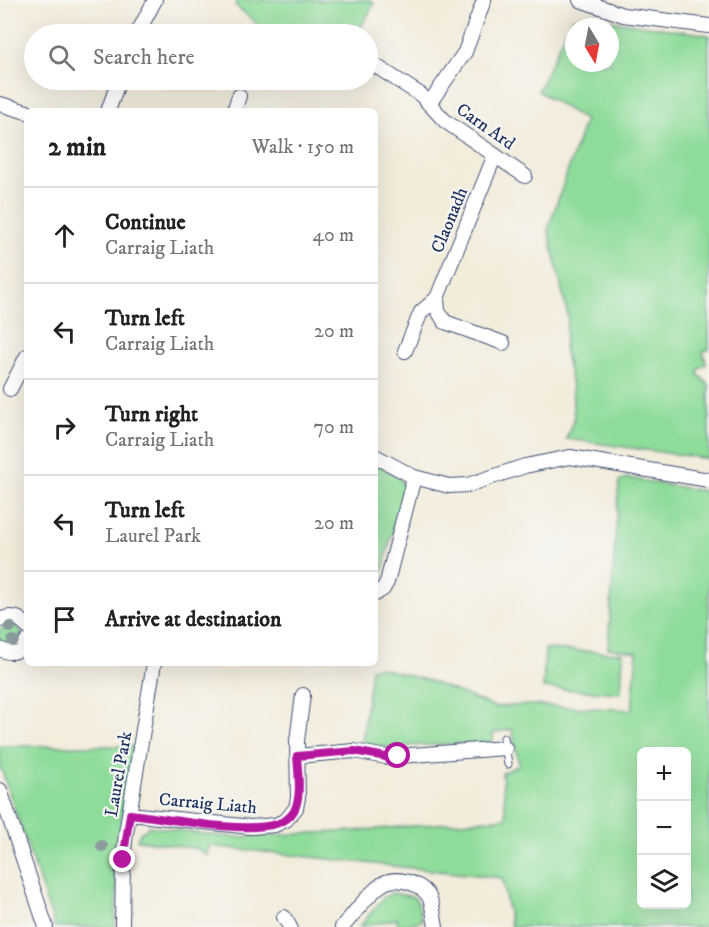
<!DOCTYPE html>
<meta charset="utf-8">
<style>
:root{--surface:#fff;--page:#f6f6f6;--text:#222;--muted:#767676;--line:#e0e0e0}
body{margin:0;font-family:"IM FELL DW Pica",serif;background:var(--page);color:var(--text)}
.controls{position:absolute;right:18px;bottom:18px;display:grid;overflow:hidden;border-radius:9px;box-shadow:0 6px 24px #0002}
.controls button{width:54px;height:54px;display:grid;place-items:center;padding:0;border:0;border-bottom:2px solid var(--line);background:var(--surface);color:var(--text);font:30px sans-serif}
.compass{position:absolute;left:565px;top:18px;width:54px;height:54px;border-radius:50%;background:var(--surface);box-shadow:0 6px 24px #0002;rotate:170deg}
.stop{position:absolute;width:18px;height:18px;margin:-14px;border:4px solid #b5179e;border-radius:50%;background:#fff}
.stop.end{background:#b5179e;border-color:#fff;box-shadow:0 2px 6px #0008}
.list{margin:0;padding:0;list-style:none}
h2{display:flex;justify-content:space-between;align-items:center;height:78px;margin:0;padding:0 24px;font-size:26px}
h2 small{font-size:20px;font-weight:400;color:var(--muted)}
.list li{display:grid;grid-template-columns:39px 1fr auto;gap:18px;align-items:center;box-sizing:border-box;height:96px;padding:0 24px;border-top:2px solid var(--line)}
.list b{display:block;font-size:22px;white-space:nowrap}
.list p{margin:0;font-size:20px;white-space:nowrap;color:var(--muted)}
.list em{font-size:20px;font-style:normal;color:var(--muted)}
.icon{flex:none;width:33px;height:33px;fill:none;stroke:currentColor;stroke-width:2;stroke-linecap:round;stroke-linejoin:round}
.map{position:relative;flex:none;width:709px;height:927px;overflow:hidden}
.search{position:absolute;background:var(--surface);box-shadow:0 6px 24px #0002;left:24px;top:24px;width:354px;height:66px;display:flex;align-items:center;gap:15px;box-sizing:border-box;padding:0 21px;border-radius:33px;color:var(--muted);font-size:22px}
.panel{position:absolute;background:var(--surface);box-shadow:0 6px 24px #0002;left:24px;top:108px;width:354px;height:558px;border-radius:9px}
.map>svg:first-child{display:block}
</style>
<div class="map">
<svg width="709" height="927" viewBox="0 0 709 927">
<rect width="100%" height="100%" fill="#f6f6f2"/>
<filter id="ink" filterUnits="userSpaceOnUse"><feTurbulence type="fractalNoise" baseFrequency=".0167" numOctaves="2"/><feDisplacementMap in="SourceGraphic" scale="12" xChannelSelector="R" yChannelSelector="G"/><feConvolveMatrix kernelMatrix="1 2 1 2 8 2 1 2 1" color-interpolation-filters="sRGB"/></filter>
<filter id="wash" filterUnits="userSpaceOnUse"><feTurbulence type="fractalNoise" baseFrequency=".008" numOctaves="4" result="noise"/><feDisplacementMap in="SourceGraphic" scale="24" xChannelSelector="R" yChannelSelector="G"/><feGaussianBlur stdDeviation="1.35" result="paint"/><feColorMatrix in="noise" values="0 0 0 0 0 0 0 0 0 0 0 0 0 0 0 0 0 1.4 0 .05"/><feComposite in="paint" operator="in"/></filter>
<g filter="url(#wash)">
<rect width="100%" height="100%" fill="#f2ecdb"/>
<path fill="#8edc9a" stroke="#54867c" stroke-width="1.5" fill-rule="evenodd" d="M237 0H370L374 4 357 34H269L235 5Z
M572 18H592L709 35V350L703 351 706 364 699 369 698 374 709 385V459L566 439 574 419 572 386 564 347 568 316 548 229 585 120 538 91ZM574 27H610V63H574Z
M375 463 398 476 404 486 380 581 375 586Z
M626 478 709 492V927H511L502 878 209 846 207 856 197 849 137 840 140 833 147 829 148 826 211 835 237 837 354 831 506 818 502 773 519 765 512 729 493 733V742L384 747 362 743 371 668 378 667 430 681 495 707 528 705 632 710 637 652 608 648 619 481ZM642 752H686V904H642Z
M-1 635a11 11 0 1 1 22 0a11 11 0 1 1-22 0Z
M545 649 623 653 621 693 543 688Z
M0 746H133L118 844 115 927H55L0 766Z
M393 893 414 897 418 903 422 921 398 926 397 919 359 927 384 897Z"/>
</g>
<g filter="url(#ink)">
<g fill="none" stroke-linecap="round" stroke-linejoin="round">
<defs>
<path id="service" d="M504 738 508 764"/>
<path id="minor" d="M580 0 623 15 709 26
M137 34 155 0
M368 61 421 95 445 121 525 176
M0 104 27 112
M429 104 465 52 484 0
M108 111 119 80
M234 111 239 96
M495 155 437 298 438 311 445 322 503 343
M405 351 421 312 437 298
M10 389 27 356
M375 456 414 477 449 486 468 485 525 466 570 457 709 480
M375 594 383 589 387 582 414 477
M0 620C11 614 21 617 27 627
M0 649C11 655 21 652 27 641
M297 756 354 751 386 757 505 748
M0 790 46 927
M130 814 251 827 275 825 286 820 296 808 298 798 297 741 303 695
M284 917 290 927
M122 927 123 860 126 833 154 663
M342 927C354 914 367 895 381 885 393 875 419 882 428 895 433 903 434 917 436 927"/>
</defs>
<use href="#service" stroke="#3b4b71" stroke-width="9"/>
<use href="#minor" stroke="#3b4b71" stroke-width="16"/>
<use href="#service" stroke="#fff" stroke-width="7"/>
<use href="#minor" stroke="#fff" stroke-width="14"/>
</g>
<g fill="#8c9c9e">
<circle cx="10" cy="627" r="6"/>
<circle cx="13" cy="641" r="6"/>
<circle cx="102" cy="846" r="6"/>
</g>
</g>
<g fill="none" stroke-linecap="round" stroke-linejoin="round" filter="url(#ink)">
<path stroke="#b5179e" stroke-width="8" d="M123 860 130 814C167 818 243 834 276 824 283 822 290 818 294 811 302 796 298 773 297 756L354 751 386 757 398 756"/>
</g>
<g text-anchor="middle" stroke-width="4.5" stroke-linejoin="round" paint-order="stroke">
<g font-size="18" fill="#1b2f5e" stroke="#f6f6f2">
<text transform="translate(486 126) rotate(35)" y="6">Carn Ard</text>
<text transform="translate(449 220) rotate(-68)" y="6">Claonadh</text>
<text transform="translate(118 774) rotate(-80)" y="6">Laurel Park</text>
<text transform="translate(208 803) rotate(5)" y="6">Carraig Liath</text>
</g>
</g>
</svg>
<div class="controls">
<button>+</button>
<button>−</button>
<button><svg class="icon" aria-label="layers" viewBox="0 0 24 24"><path d="M12 4l9 5-9 5-9-5zM3 14l9 5 9-5"/></svg></button>
</div>
<svg class="compass" viewBox="-18 -18 36 36"><path d="M0-13l5 13h-10z" fill="#e53935"/><path d="M0 13l5-13h-10z" fill="#767676"/></svg>
<div class="stop" style="left:398px;top:756px"></div>
<div class="stop end" style="left:123px;top:860px"></div>
<div class="search"><svg class="icon" aria-label="search" viewBox="0 0 24 24"><circle cx="10" cy="10" r="6"/><path d="M15 15l6 6"/></svg>Search here</div>
<section class="panel">
<h2>2 min<small>Walk · 150 m</small></h2>
<ul class="list">
<li><svg class="icon" aria-label="ahead" viewBox="0 0 24 24"><path d="M12 20V5M6 11l6-6 6 6"/></svg><div><b>Continue</b><p>Carraig Liath</p></div><em>40 m</em></li>
<li><svg class="icon" aria-label="left" viewBox="0 0 24 24"><path d="M17 20v-9H6M10 6l-5 5 5 5"/></svg><div><b>Turn left</b><p>Carraig Liath</p></div><em>20 m</em></li>
<li><svg class="icon" aria-label="right" viewBox="0 0 24 24"><path d="M7 20v-9h11M14 6l5 5-5 5"/></svg><div><b>Turn right</b><p>Carraig Liath</p></div><em>70 m</em></li>
<li><svg class="icon" aria-label="left" viewBox="0 0 24 24"><path d="M17 20v-9H6M10 6l-5 5 5 5"/></svg><div><b>Turn left</b><p>Laurel Park</p></div><em>20 m</em></li>
<li><svg class="icon" aria-label="arrive" viewBox="0 0 24 24"><path d="M6 21V4h12l-3 4 3 4H6"/></svg><div><b>Arrive at destination</b></div></li>
</ul>
</section>
</div>
